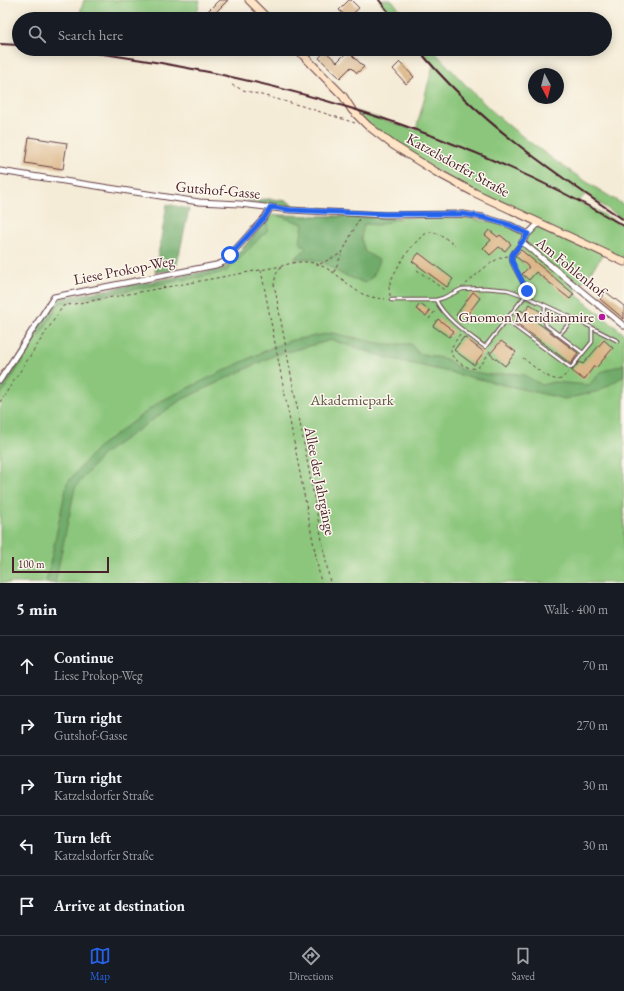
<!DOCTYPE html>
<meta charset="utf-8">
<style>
:root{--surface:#171b24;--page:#242831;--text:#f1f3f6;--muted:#9ea1a6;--line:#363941;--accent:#2563eb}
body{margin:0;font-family:"EB Garamond",serif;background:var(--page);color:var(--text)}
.compass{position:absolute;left:528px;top:68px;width:36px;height:36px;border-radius:50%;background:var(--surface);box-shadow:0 2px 10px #0003;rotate:173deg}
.scale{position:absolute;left:12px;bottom:10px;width:97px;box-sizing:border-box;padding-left:4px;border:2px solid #4a1f2b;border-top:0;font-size:11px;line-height:14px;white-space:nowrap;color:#4a1f2b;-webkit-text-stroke:3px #fbf7ec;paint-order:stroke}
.stop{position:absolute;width:12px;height:12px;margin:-9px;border:3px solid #2563eb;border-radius:50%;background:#fff}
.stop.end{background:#2563eb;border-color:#fff;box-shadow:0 1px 4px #0008}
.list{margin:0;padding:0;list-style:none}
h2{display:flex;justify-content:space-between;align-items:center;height:52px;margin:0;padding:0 16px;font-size:17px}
h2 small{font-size:13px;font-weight:400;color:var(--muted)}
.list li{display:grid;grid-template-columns:26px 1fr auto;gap:12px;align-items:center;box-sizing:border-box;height:60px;padding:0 16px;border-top:1px solid var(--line)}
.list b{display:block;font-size:15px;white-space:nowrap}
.list p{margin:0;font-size:13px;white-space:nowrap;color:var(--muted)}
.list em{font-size:13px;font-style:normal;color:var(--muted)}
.icon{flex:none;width:22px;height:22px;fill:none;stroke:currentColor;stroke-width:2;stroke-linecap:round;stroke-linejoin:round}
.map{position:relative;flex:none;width:624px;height:583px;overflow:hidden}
.search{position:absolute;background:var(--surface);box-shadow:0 2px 10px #0003;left:12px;right:12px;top:12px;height:44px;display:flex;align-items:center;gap:10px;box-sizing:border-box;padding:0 14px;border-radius:22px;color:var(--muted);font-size:15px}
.sheet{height:352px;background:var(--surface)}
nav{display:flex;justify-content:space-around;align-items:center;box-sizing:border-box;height:56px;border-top:1px solid var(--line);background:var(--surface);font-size:11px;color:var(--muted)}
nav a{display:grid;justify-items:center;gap:2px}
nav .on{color:var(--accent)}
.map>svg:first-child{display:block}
</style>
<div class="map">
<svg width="624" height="583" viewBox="0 0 624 583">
<rect width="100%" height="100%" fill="#fbf7ec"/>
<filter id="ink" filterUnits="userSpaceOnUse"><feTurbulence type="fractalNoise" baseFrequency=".025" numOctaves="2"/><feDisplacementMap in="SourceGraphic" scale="8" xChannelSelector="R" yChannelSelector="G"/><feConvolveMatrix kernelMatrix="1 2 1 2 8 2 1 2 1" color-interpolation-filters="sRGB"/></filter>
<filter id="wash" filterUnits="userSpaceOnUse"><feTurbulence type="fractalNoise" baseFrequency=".012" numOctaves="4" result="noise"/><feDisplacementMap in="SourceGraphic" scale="16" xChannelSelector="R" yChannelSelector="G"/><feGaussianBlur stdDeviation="0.9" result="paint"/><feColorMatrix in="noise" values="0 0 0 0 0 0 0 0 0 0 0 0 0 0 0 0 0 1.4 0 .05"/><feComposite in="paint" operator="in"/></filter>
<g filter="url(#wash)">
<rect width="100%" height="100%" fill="#f5ecd7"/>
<path fill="#8bc67b" stroke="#6a7253" d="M84 0H200L198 9 193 19H78Z
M379 0H392L407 19H394Z
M419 49H432C457 76 483 105 513 129 548 157 585 182 624 205V220L586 194 579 201 624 226V262L605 253 574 293 624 334V583H0V387L57 299 225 268 270 216 276 215 467 218 510 225 528 234 539 223 475 193 393 145 352 110 416 130 433 65Z"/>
<path fill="#70ab6b" stroke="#5d654b" d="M272 199 287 201 298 208 247 202 248 200Z
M167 204 189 209 176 269 170 271 155 272Z
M276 215 400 218 378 225 364 224 361 238 365 252 379 260 373 276 365 283 341 274 323 262 307 258 294 259 306 249 300 242 303 224Z
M267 221 268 230 226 272 60 303 0 396V387L57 299 225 268Z
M333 333 383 344H411L418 353 446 359 462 370 492 375 510 373 524 375 542 385 553 382 589 385 601 372 624 364V376L599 391 565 399 388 358 332 340 275 355 181 400 103 454 75 488 55 583H46L67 483 97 448 161 401 273 347 292 340Z"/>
<g id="blocks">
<path fill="#dbb688" d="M219 0H228L216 12 223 19H206L203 16Z
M349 0H351L359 8 348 18 339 10Z
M325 51 337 62 348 51 364 67 357 73 351 67 340 78 319 58Z
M400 62 414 77 406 84 393 69Z
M29 137 67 143 63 169 25 163Z
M489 230 498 237 500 235 511 244 505 251 499 247 490 255 483 248 491 240 485 235Z
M521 250 574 294 570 299 536 272 529 280 522 274 529 267 515 256Z
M419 253 453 279 447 287 412 261Z
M473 292 480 298 463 320 456 315Z
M606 292 624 306V319L600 299Z
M420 304 430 311 426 316 416 309Z
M530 304 542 313 537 322 578 353 571 364 515 322 518 319 515 316 520 310 524 312Z
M438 319 454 331 449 337 433 326Z
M464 337 484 352 474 365 454 350Z
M604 340 613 348 596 368 594 366 584 380 572 371 579 362 583 364Z
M501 341 516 352 505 366 490 354Z"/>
</g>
</g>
<g filter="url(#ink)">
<use href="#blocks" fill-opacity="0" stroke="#643e45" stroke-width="1"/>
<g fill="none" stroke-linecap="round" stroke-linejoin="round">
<defs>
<path id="lane" d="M391 300H436L443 298 462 289 485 288 508 290 525 296 583 323 618 341
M436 300C444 318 469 335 485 347L525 296C529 282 508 267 512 255 514 250 519 246 522 242
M545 306 544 317 546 325 583 353 592 342V328
M506 320 571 368 583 353
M559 335 573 319"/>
<path id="street" d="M0 171 199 202 240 204 290 210 385 215 463 214 483 217 510 225 528 234
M539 223 528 234 522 242 624 326
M0 380 54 297 216 265 224 262 230 255 265 217 271 207"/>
<path id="secondary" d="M249 0 268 19
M297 49 343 96 352 110 367 125 393 145 436 172 475 193 624 262"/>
</defs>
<use href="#lane" stroke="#643e45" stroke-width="4.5"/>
<use href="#street" stroke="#643e45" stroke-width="7"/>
<use href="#secondary" stroke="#643e45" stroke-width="9"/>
<path stroke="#643e45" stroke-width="1" stroke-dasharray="3 3" stroke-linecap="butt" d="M232 85 243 90 302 106 355 123
M320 264 342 253 359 219
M281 267 276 274 274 284 330 583
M261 270 321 583
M417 270 447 292
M334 272 342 253
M466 284C478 274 492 258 508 256
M390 296C390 293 389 289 389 287 391 274 418 232 431 232 440 232 449 241 455 246
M429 319 436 310
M460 334 451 348C451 351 451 354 453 357 458 362 468 370 476 368 482 366 487 356 490 351L488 349
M523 358C531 364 551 383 561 379 564 377 566 374 568 372
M0 402 63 306 282 266C307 257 322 263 342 279 347 283 353 289 359 292 367 297 376 298 385 299"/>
<use href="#lane" stroke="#fff" stroke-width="2.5"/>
<use href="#street" stroke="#fff" stroke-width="5"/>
<use href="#secondary" stroke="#ffe4c6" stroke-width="7"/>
<path stroke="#4a1f2b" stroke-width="2" d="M379 0 394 19
M0 44 19 45
M64 49C257 71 456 128 624 226
M418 49C475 119 550 170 624 220"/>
</g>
</g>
<g fill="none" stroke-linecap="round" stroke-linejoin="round" filter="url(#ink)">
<path stroke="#2563eb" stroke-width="5" d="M230 255 265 217 271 207 290 210 385 214H463L482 217 510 225 528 234 512 255V261L527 291"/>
</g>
<circle fill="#b5179e" stroke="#fbf7ec" stroke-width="1.5" cx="602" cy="317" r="4"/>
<g text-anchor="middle" stroke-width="3" stroke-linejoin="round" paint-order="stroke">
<g font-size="15" fill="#4a1f2b" stroke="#fbf7ec">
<text transform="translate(458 165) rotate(29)" y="5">Katzelsdorfer Straße</text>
<text transform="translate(218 190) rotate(5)" y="5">Gutshof-Gasse</text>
<text transform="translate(571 267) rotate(39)" y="5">Am Fohlenhof</text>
<text transform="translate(124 270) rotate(-11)" y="5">Liese Prokop-Weg</text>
<text transform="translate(320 481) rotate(79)" y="5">Allee der Jahrgänge</text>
</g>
<g font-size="15" fill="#4a1f2b" stroke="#fbf7ec" text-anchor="end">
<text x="594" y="322">Gnomon Meridianmire</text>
</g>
<g font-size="15" fill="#5e5143" stroke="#fbf7ec">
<text x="352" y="405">Akademiepark</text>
</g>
</g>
</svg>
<svg class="compass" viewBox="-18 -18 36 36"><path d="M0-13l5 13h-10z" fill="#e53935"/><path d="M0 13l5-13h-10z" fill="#9ea1a6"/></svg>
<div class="scale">100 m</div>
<div class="stop" style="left:230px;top:255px"></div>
<div class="stop end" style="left:527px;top:291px"></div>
<div class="search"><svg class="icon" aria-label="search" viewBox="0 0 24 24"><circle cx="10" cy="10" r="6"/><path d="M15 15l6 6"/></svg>Search here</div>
</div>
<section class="sheet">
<h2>5 min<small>Walk · 400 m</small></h2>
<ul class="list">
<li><svg class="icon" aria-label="ahead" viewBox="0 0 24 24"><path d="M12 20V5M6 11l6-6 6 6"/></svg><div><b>Continue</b><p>Liese Prokop-Weg</p></div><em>70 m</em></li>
<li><svg class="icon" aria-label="right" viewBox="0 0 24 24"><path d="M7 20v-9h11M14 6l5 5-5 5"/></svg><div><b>Turn right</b><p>Gutshof-Gasse</p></div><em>270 m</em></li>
<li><svg class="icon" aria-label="right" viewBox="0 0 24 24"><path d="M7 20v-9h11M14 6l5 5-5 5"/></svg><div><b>Turn right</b><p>Katzelsdorfer Straße</p></div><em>30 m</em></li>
<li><svg class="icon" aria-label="left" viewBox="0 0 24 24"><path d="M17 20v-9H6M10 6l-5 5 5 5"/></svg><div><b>Turn left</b><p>Katzelsdorfer Straße</p></div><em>30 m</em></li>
<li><svg class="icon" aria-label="arrive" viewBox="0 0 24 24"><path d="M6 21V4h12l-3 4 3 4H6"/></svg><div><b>Arrive at destination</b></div></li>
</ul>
</section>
<nav>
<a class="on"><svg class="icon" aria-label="map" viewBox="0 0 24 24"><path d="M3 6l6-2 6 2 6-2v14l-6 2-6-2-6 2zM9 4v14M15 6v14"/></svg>Map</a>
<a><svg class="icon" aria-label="directions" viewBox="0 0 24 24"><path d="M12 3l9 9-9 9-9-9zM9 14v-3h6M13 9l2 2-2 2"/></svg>Directions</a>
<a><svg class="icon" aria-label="saved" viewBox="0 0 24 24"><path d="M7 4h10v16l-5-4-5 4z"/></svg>Saved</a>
</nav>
